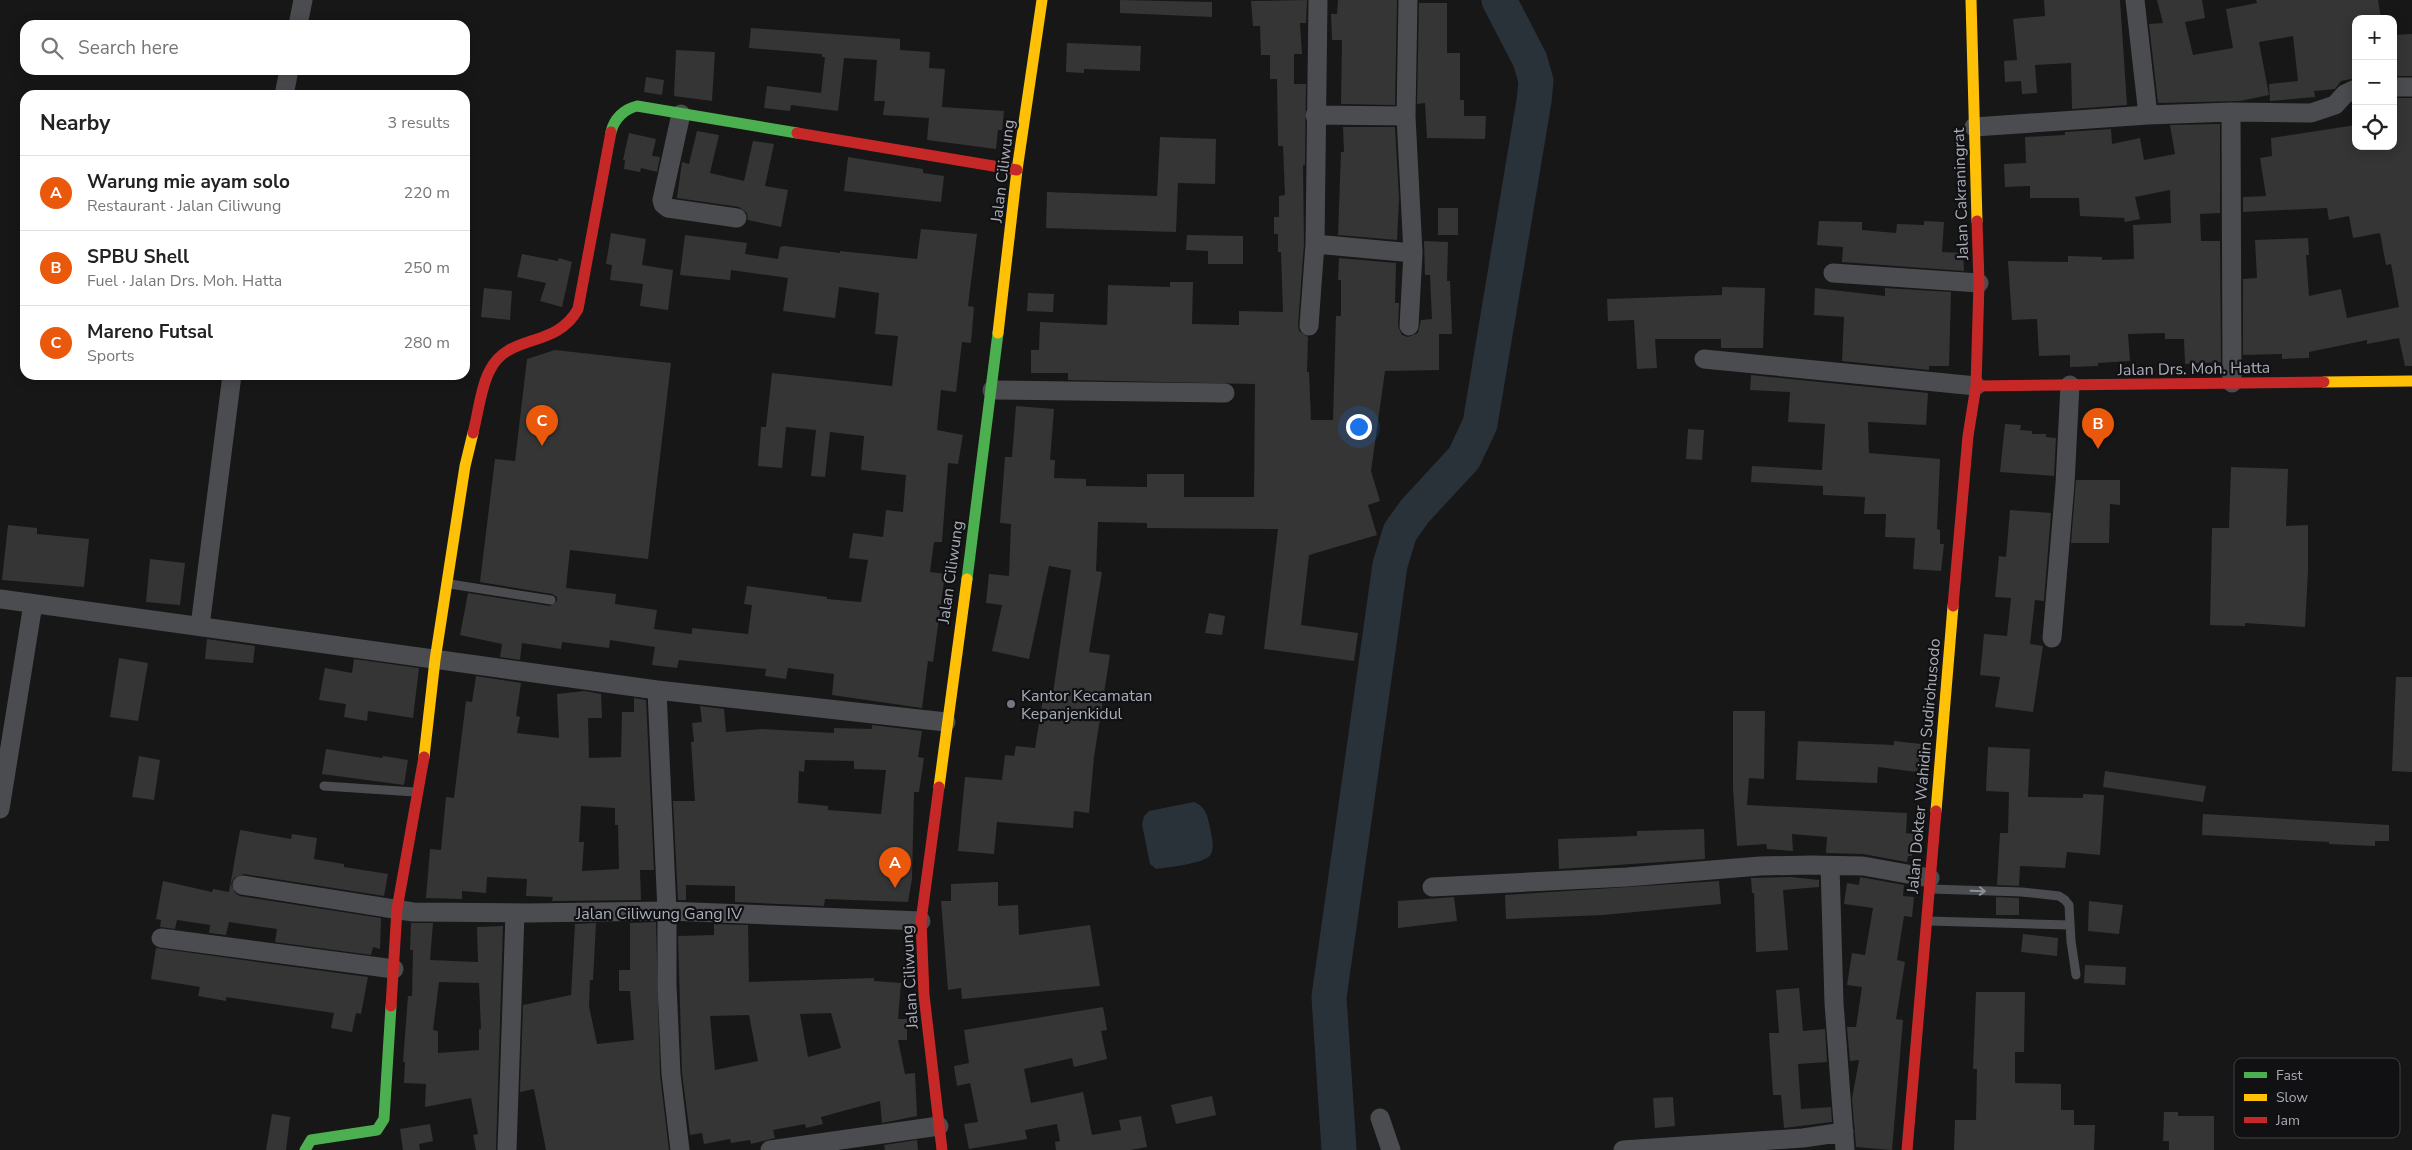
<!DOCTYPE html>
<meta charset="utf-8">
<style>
:root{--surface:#fff;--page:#f6f6f6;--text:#222;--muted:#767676;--line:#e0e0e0;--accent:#ea580c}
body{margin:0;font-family:"Nunito Sans",sans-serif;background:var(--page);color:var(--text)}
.controls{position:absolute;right:15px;top:15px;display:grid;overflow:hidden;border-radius:10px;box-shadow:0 2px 12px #0003}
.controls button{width:45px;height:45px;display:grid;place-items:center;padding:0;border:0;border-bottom:1px solid var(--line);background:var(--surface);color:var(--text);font:25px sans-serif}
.you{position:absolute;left:1358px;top:426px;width:18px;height:18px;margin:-12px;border:4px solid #fff;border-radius:50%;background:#1a73e8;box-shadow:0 0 0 8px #1a73e833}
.badge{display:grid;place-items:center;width:32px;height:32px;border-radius:50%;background:var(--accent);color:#fff;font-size:16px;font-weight:700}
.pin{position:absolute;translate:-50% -41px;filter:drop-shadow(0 1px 2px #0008)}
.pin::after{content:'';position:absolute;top:26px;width:18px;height:15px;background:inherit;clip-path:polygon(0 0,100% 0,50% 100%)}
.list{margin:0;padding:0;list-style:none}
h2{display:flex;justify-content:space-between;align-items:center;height:65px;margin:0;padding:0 20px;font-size:21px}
h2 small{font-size:16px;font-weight:400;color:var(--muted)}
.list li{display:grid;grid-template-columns:32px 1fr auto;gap:15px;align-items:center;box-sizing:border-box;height:75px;padding:0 20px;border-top:1px solid var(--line)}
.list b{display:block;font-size:19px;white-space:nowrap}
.list p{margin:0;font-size:16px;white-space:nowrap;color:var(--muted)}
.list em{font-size:16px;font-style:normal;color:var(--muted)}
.icon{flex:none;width:28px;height:28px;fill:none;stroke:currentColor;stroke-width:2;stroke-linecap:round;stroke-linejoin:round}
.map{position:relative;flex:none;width:2412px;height:1150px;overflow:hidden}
.search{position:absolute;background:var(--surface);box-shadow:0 2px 12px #0003;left:20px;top:20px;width:450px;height:55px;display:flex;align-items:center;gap:12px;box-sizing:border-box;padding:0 18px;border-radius:15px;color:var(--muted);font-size:19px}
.panel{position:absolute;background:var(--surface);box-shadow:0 2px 12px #0003;left:20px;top:90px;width:450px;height:290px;border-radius:15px}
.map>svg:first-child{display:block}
</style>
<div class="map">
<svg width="2412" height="1150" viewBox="0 0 2412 1150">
<rect width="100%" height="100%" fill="#171717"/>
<path fill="#2a3239" d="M1194 802C1206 807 1207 815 1210 827 1211 835 1215 846 1211 854 1206 864 1168 867 1156 869L1150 864 1142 824 1144 816 1149 811Z"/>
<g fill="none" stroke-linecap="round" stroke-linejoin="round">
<path stroke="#2a3239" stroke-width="35" d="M1339 1150 1329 997 1390 565 1400 532 1415 511 1464 458 1480 424 1534 101 1536 81 1530 60 1499 0"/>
</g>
<path fill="#353536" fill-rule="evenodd" d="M1120 0 1212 2V17L1120 13Z
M1307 0 1306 23H1300L1302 54H1294V84H1306L1305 165H1303L1304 244 1298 325 1299 331 1308 337 1307 372H1309L1311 420H1333L1336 316H1341V280H1338L1339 258 1396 263 1395 303H1399L1398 326 1402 335 1408 337 1418 333 1421 320 1432 319 1430 275H1425L1424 241 1448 242 1447 281H1450L1452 334H1439V370L1385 371 1371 471 1380 501 1368 505 1377 535 1309 555 1301 625 1358 633 1354 661 1264 649 1278 529 1147 528V523L1098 522 1096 571 1102 572 1089 652 1110 655 1094 757 1089 813 1074 811 1073 828 997 822 994 854 958 851 965 777 1002 780 1005 755 1014 756 1016 746 1035 748 1044 692 1053 693 1071 570 1049 566 1029 659 992 651 1002 605 986 603 989 574 1009 576 1011 524 1000 523 1005 457H1012L1016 406 1054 409 1050 460H1055L1054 478 1086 479V486L1147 487V474H1184V497H1254L1255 384 1068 380V373H1031V350H1039L1040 322 1107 325 1108 285 1170 287V282H1193L1192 324 1239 325V311L1283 312 1281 252H1278V234H1274V217H1279V196L1285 195 1283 146H1278L1277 79H1270V55H1261L1260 26H1253L1251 1Z
M1338 0H1397L1395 105 1341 104 1342 40H1332L1331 14H1337Z
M2044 0H2120L2127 105 2072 109 2071 63 2035 65 2037 93 2022 94 2021 81 2005 82 2004 61 2017 60 2013 19 2045 16Z
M2157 0H2202L2205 18 2185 22 2193 55 2233 48 2226 9 2257 3 2256 0H2378L2381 19H2356V78L2341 81 2335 89 2314 91 2315 97 2270 101 2269 84 2298 81 2293 36 2259 42 2269 95 2240 101 2158 103 2149 24 2163 23Z
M1419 3H1447V53H1460V100H1464V116H1486L1485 139 1427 138 1425 103 1417 104Z
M751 28 900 39V50L930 52 929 68 945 69 942 107 1004 111 1002 130H998L996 149 927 140 929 118 883 115 885 101H874L877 60 844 58 838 111 791 105 790 111 764 108 767 86 821 93 825 57H822V54L749 48Z
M2412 34V76H2393V35Z
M1067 43 1141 46 1140 71 1084 69V73L1066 72Z
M676 50 715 52 712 101 674 96Z
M646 77 664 80 662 95 644 92Z
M2393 98H2412V366H2405L2399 338 2367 344V340L2309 352V358L2282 359V354L2243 355V279L2257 278 2255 240 2308 238 2309 255H2306L2309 296 2341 289 2347 318 2399 307 2391 264 2386 265 2380 233 2353 238 2349 216 2329 220 2327 208 2243 212V197L2266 196 2260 158 2272 156 2271 138 2356 125V146H2393Z
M2220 124V213L2200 214 2201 241H2220L2221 362 2185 364 2184 339H2165V333L2128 334 2130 361 2098 363V366L2070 367V355L2039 356 2037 319 2012 320 2008 261 2068 262V256L2102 257V260L2134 259 2133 225 2171 223 2170 190 2135 197 2140 219 2125 222 2124 218 2080 216 2079 198H2030V186L2005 187 2004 164 2026 163 2025 137 2065 135V132L2111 129 2112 144 2140 138 2144 160 2175 154 2170 125Z
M1343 127H1395L1399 198 1397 240 1338 235 1341 152H1344Z
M697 131 719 135 710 173 744 181 753 141 774 144 765 186 788 190 781 227 748 220 747 213 739 207 677 198 682 162 689 164Z
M629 133 656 139 652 156 660 157 657 172 641 168 640 172 624 169 625 160H623Z
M1160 137 1216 139 1215 184 1178 183 1176 232 1046 228 1047 192 1157 196Z
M848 157 923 169V173L944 176 941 202 844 191Z
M1438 208H1458V235H1438Z
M1819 221 1862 222V230L1896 233 1897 224 1924 225V221L1944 222 1942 252 1963 253 1964 271 1842 262 1843 247 1817 245Z
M921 229 977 234 968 306 974 307 971 343 962 342 956 392 941 390 937 430 963 435 958 464 948 463 942 542H934L930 572 945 574 933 662 928 661 922 708 832 695 834 674 788 668 786 679 765 676 766 669 679 660 677 668 652 665 655 647 610 640 609 648 562 642 561 649 522 643 520 660 500 657 502 644 460 635 468 593 550 606 557 601V597L552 594 480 582 495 459 515 461 527 359 555 350 671 363 648 559 570 550 566 588 616 594 615 604 657 610 654 629 692 634V628L748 634 752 605 744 604 747 586 827 597V599L861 602 868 560 849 558 853 533 883 537 886 510 903 512 906 475 861 470 864 436 830 432 825 477 811 476 816 430 786 427 782 468 758 466 761 427H766L772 373 892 386 898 336 875 334 879 293 839 287 835 318 783 311 788 278 731 270 730 280 680 275 685 235 747 243 745 254 778 259 780 247 784 246 840 253V251L917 259Z
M611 233 646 239 642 265 673 270 668 310 640 306 643 284 610 280 612 265 606 264Z
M1187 235 1243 236V264H1208V251L1186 250Z
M522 254 558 261 559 258 572 262 562 307 540 301 546 283 517 277Z
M1722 287 1765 288 1763 348H1721V339H1655L1657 368 1637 369 1634 320 1608 321 1607 299 1722 295Z
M484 288 512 291 510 320 481 317Z
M1815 288 1885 296V288L1951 292 1949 366H1929V370L1842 361 1844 317 1814 315Z
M1028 293 1054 294 1053 312 1027 311Z
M1751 375 1928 393 1926 425 1868 422 1869 453 1940 459 1937 529 1940 530V544H1944L1941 571 1913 569 1915 538 1885 537 1886 514H1864L1865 497 1823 495V486L1751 482 1752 466 1822 470 1825 424 1788 422 1790 392 1750 390Z
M2005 424 2021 425 2020 430 2032 431V434H2046V437L2056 438 2054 476 2000 472Z
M1688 429 1704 430 1702 460 1686 459Z
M2231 467 2288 469 2286 526 2308 525V571L2305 627 2245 623V626L2210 625 2212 528H2229Z
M2076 480H2120V505L2110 504 2109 543H2071Z
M2010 510 2051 513 2044 601 2035 600 2030 644 2043 646 2033 712 1995 707 2000 677 1980 675 1984 634 2007 636 2011 598 1995 597 1999 556 2006 557Z
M8 525 37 528V534L89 539 84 587 2 580Z
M150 559 185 563 180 605 146 602Z
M1209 613 1225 616 1222 635 1205 633Z
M207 639 255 646 253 663 205 659Z
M119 658 148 663 138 721 110 717Z
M354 659 419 668 413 718 368 711 367 721 344 717 346 704 319 700 325 668 352 673Z
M476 676 521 683 516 716 520 717 517 733 559 738 557 694 585 691 601 694 602 718H588L589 758 621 757 622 712H634V698L646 700 654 870H640L641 900 552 901 553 897 526 896 527 879 487 877 486 893 462 891V899L426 898 430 849 441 850 446 797 454 798 466 701 472 702ZM581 806 615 808V825H618L619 869 582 871 584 842H579Z
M2396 677H2412V772L2392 771Z
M700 706 724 709 726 732 762 729 834 733V728L872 729V725L922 731 918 757 924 758 919 792H914L912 879 908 902 825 899 824 906 735 902V886L686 885V900H678L673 801H695L691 742H694L692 723 702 722ZM805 760 854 761V769L886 770 881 814 828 810V806L798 803 799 771 804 772Z
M1733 711H1765L1764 779 1749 778 1747 805 1907 813 1906 833 1914 834 1912 856H1908L1907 862 1863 854 1826 853 1827 837 1792 834 1793 851 1767 849 1766 844 1737 846 1733 788Z
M1798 741 1894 745V741L1921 744 1917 772 1878 767 1877 783 1796 780Z
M1988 747 2030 749 2028 797 2083 798V794L2104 795 2100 855 2067 852 2065 868 2020 866 2019 886 1997 885 2000 833H2008L2009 792 1986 791Z
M326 749 382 758 383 756 408 760 404 785 322 774Z
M139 756 160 760 154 800 132 797Z
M2105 771 2206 786 2203 802 2103 787Z
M2203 814 2389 825V841H2375V846L2329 844V842L2202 835Z
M1704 829 1705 859 1559 869 1558 839 1637 836V831Z
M240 830 291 839 292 834 317 838 314 859 344 864V867L388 874 384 896 244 874 234 878 231 884 235 893 240 896 381 918 380 949 373 947 371 955 275 942 277 929 229 922 226 935 209 933 210 925 177 920 175 929 160 927 161 920 156 919 163 881 212 892 213 889 229 892Z
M1791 877 1819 880V887L1783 890 1788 950 1756 952 1754 893H1752L1751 878Z
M1860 877 1904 885 1903 896 1914 897 1912 917 1904 916 1897 960 1905 962 1896 1019 1903 1020 1892 1150 1856 1147 1852 1099 1859 1060 1850 1061 1847 1027H1856L1862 987 1847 985 1852 953 1865 955 1873 908 1844 904 1847 883 1859 885Z
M1719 881 1721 904 1603 915 1506 919 1505 895Z
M998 882V906L1018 905 1019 935 1090 925 1100 986 962 999 961 988 948 990 941 901H951V884Z
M1454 897 1457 921 1398 928V901Z
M1996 897 2019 898V915H1996Z
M2089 901 2123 905 2119 934 2088 931Z
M656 922 660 1075 669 1150H546L534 1089 520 1092 523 1005 571 995 575 924 596 923 593 980H590L589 1006 597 1044 634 1040 630 991H619V970H630V923Z
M411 923H433L430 960 478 962 477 927 503 926 496 1150H476L473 1135 478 1134 471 1098 425 1107 426 1084 404 1083 405 1062H403L408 996H412L413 950H410ZM439 982 479 983 481 1029H479V1050L438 1053V1031L433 1030Z
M714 924 748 925 749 982 874 978V981L901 983 898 1019H907V1040H898L905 1074 915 1073 917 1116 882 1123 880 1101 821 1117 823 1124 806 1128 805 1124 773 1130 775 1138 751 1144 750 1140 731 1143 730 1139 704 1144 702 1133 690 1135 682 1073 678 936 714 935ZM831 1013 841 1048 808 1057 800 1014ZM749 1015 758 1061 715 1070 710 1016Z
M2023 934 2058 938 2057 956 2021 952Z
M156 948 368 977 361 1014 356 1013 352 1032 331 1028 334 1013 226 997V1001L198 996 200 987 151 979Z
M2085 965 2126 967 2125 985 2084 983Z
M1799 988 1803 1031 1825 1029 1827 1062 1798 1064 1801 1109 1831 1107 1832 1122 1784 1128 1781 1095H1773L1769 1033H1779L1776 990Z
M1976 992H2025L2024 1052H2015V1083L2061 1084V1110H2074V1125H2095L2094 1150H1954L1955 1120H1976L1977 1069H1973Z
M1103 1007 1107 1030 1101 1031 1107 1059 1074 1067 1072 1058 1024 1069 1031 1103 1083 1092 1092 1135 1121 1130 1119 1120 1141 1116 1147 1147 1130 1150H1056L1055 1142 1060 1141 1057 1124 1025 1130 1027 1139 969 1149 964 1124 978 1122 970 1083 957 1086 954 1066 969 1063 964 1030Z
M1212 1096 1216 1115 1176 1124 1171 1105Z
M1673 1097 1675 1126 1655 1128 1653 1098Z
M2164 1112H2178V1116H2214V1150H2169V1141H2163Z
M272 1114 290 1117 286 1150H266Z
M430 1124 433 1141 419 1144 420 1150H403L400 1129Z
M917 1140 918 1150H885L884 1145Z"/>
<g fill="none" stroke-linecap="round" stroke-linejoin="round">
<path stroke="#4b4c50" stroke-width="9" d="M450 584 551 600
M324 786 415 792
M1931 889 2022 892 2059 896 2065 900 2069 905 2071 941 2076 975
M1928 921 2070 925"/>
<path stroke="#4b4c50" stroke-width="19" d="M1408 0 1406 116 1413 253 1409 326
M2135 0 2148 115
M298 25 303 0
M2393 87H2412
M284 95 289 70
M2231 112 2232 383
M681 114 662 200 663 204 668 208 737 218
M1315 115 1406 116
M1974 127 2148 115 2231 112 2311 113 2335 105 2345 94 2356 89
M1315 244 1413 253
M1833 273 1979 283
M1309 326 1315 244 1318 0
M1704 359 1976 386
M992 390 1225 393
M0 599 657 690 946 722
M200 626 232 375
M2052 638 2065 484 2070 385
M657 690 667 911V985L671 1074 680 1150
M0 809 33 604
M1830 866 1834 1003 1845 1150
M242 885 413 912 527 913 667 911 921 921
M1432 887 1627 877 1760 866 1811 865 1863 866 1930 878
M161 938 394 969
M1380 1118 1391 1150
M507 1150 515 913
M770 1150 939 1126
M1623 1150 1803 1138 1844 1132"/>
<path stroke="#4caf50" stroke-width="11" d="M611 132C614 119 624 109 637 106L797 133
M967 579 998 333
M305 1150 311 1140 377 1130 384 1119 391 1006"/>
<path stroke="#ffc107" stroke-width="11" d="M1971 0 1977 221
M998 333 1017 170 1042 0
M2324 382 2412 381
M424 757 435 660 465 466 473 433
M939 787 967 579
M1936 811 1953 606"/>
<path stroke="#c62828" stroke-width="11" d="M797 133 1017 170
M1976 386 2324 382
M473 433C478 414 481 386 490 370 508 333 556 349 578 309L611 132
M1953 606 1968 436 1976 386 1979 283 1977 221
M939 787 921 921 924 995 942 1150
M391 1006 397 909 424 757
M1907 1150 1936 811"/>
</g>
<defs><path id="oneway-shaft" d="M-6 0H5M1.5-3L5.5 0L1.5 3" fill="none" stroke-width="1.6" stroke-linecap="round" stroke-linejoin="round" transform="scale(1.25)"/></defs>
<use stroke="#8c9099" href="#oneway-shaft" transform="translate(1978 891) rotate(2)"/>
<circle fill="#757880" stroke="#111113" stroke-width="2" cx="1011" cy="704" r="5"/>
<g text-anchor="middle" stroke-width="4.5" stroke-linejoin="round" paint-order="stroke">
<g font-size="16" fill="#a8adb8" stroke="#111113">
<text transform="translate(1002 171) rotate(-83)" y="6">Jalan Ciliwung</text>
<text transform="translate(1960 194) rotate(-92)" y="6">Jalan Cakraningrat</text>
<text transform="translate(2194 368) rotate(-1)" y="6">Jalan Drs. Moh. Hatta</text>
<text transform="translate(950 572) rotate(-82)" y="6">Jalan Ciliwung</text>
<text transform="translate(1923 766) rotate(-85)" y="6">Jalan Dokter Wahidin Sudirohusodo</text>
<text x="659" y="919">Jalan Ciliwung Gang IV</text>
<text transform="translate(909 977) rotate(-93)" y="6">Jalan Ciliwung</text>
</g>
<g font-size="16" fill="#a8adb8" stroke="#111113" text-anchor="start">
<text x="1021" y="701">Kantor Kecamatan<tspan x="1021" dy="18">Kepanjenkidul</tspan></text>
</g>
</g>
<rect x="2234" y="1058" width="166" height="80" rx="8" fill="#111113" stroke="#3e4045" stroke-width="1"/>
<rect x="2244" y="1072" width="23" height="6" fill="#4caf50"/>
<rect x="2244" y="1094" width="23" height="7" fill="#ffc107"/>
<rect x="2244" y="1117" width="23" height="6" fill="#c62828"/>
<g font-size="14" fill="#a8adb8">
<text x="2276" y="1080">Fast</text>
<text x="2276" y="1102">Slow</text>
<text x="2276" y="1125">Jam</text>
</g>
</svg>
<div class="controls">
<button>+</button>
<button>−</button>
<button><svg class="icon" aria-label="locate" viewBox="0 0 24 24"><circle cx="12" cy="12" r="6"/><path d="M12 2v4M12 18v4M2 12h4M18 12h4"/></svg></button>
</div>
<div class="you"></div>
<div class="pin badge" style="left:895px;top:888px">A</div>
<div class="pin badge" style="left:2098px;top:449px">B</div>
<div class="pin badge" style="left:542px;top:446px">C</div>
<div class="search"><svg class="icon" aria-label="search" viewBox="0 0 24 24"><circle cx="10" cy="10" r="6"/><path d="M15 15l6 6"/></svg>Search here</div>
<section class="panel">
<h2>Nearby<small>3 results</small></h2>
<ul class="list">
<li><span class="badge">A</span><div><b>Warung mie ayam solo</b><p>Restaurant · Jalan Ciliwung</p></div><em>220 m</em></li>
<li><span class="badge">B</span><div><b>SPBU Shell</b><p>Fuel · Jalan Drs. Moh. Hatta</p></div><em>250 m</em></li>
<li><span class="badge">C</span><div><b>Mareno Futsal</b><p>Sports</p></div><em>280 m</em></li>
</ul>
</section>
</div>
